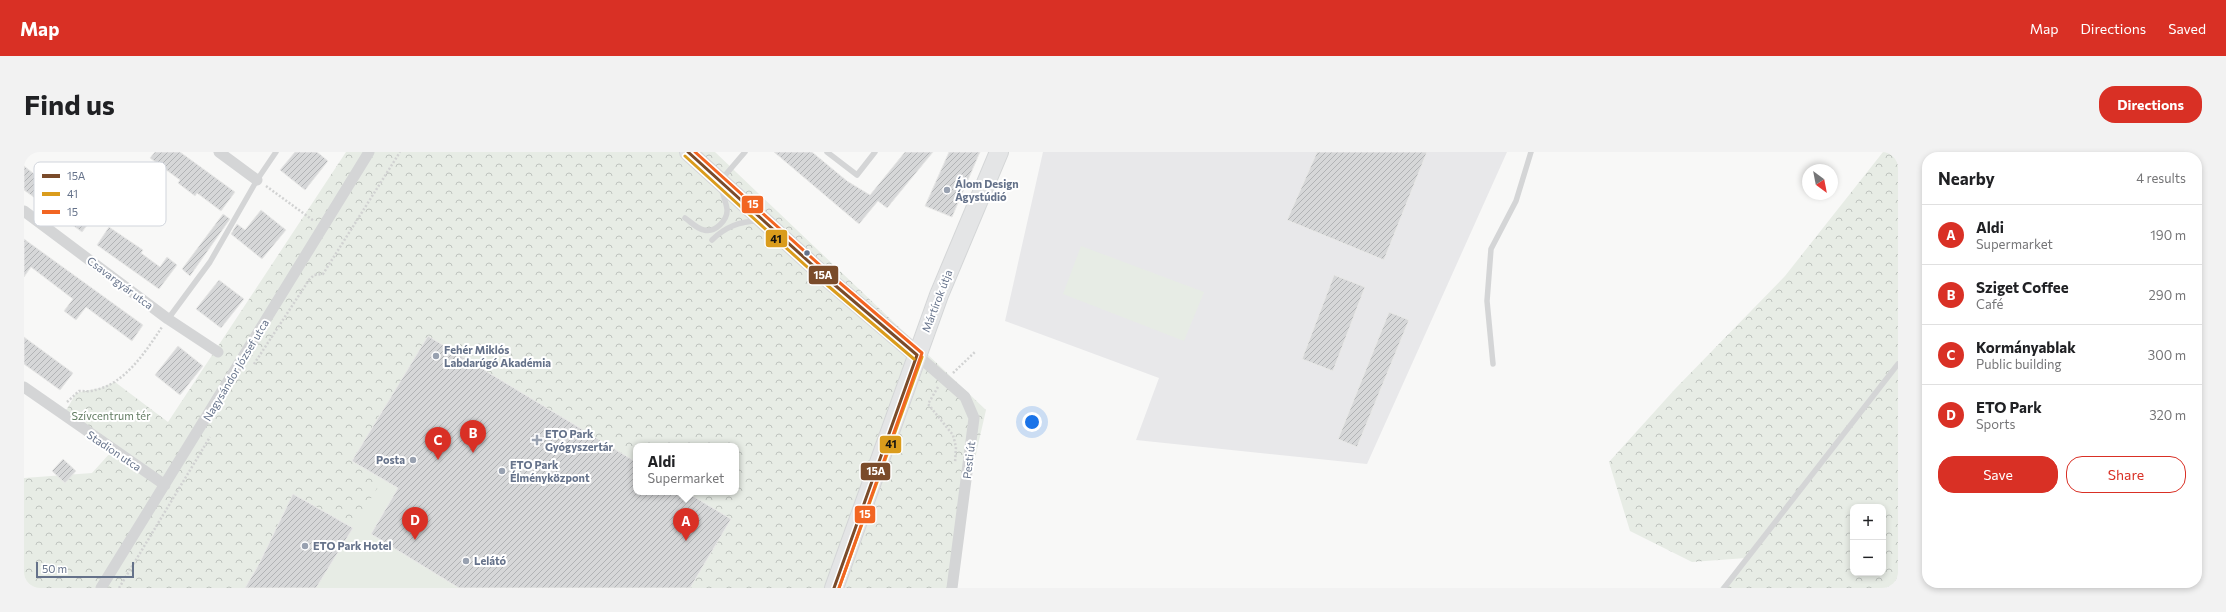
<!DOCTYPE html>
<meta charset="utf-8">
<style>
:root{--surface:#fff;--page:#f2f2f2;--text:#202124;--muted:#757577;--line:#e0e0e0;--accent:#d93025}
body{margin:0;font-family:Commissioner,sans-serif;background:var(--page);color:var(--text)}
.controls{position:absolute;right:12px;bottom:12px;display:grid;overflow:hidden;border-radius:8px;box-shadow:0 2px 6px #0003}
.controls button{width:36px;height:36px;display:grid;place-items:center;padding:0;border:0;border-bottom:1px solid var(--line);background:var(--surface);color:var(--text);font:20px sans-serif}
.compass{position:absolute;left:1778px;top:12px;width:36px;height:36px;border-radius:50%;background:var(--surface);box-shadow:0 2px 6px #0003;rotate:148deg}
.scale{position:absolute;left:12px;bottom:10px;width:98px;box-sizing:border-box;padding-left:4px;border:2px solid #65728a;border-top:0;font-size:11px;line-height:14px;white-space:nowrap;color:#65728a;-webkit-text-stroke:3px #fff;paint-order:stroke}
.you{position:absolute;left:1008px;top:270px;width:14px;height:14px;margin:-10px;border:3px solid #fff;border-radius:50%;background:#1a73e8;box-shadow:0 0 0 6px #1a73e833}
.badge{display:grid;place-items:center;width:26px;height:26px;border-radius:50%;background:var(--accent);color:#fff;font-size:13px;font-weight:700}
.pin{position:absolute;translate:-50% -33px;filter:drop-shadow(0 1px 2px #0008)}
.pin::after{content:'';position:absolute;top:21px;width:14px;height:12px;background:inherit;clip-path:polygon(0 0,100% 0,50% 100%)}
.popup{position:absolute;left:609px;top:291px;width:106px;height:52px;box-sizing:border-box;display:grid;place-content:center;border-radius:8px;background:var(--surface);filter:drop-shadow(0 1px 3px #0005);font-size:13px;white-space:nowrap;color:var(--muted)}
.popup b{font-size:15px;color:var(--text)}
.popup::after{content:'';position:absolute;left:50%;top:100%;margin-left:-8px;border:8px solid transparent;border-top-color:var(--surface)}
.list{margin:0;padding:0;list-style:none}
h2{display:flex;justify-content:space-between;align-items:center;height:52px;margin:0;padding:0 16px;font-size:17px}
h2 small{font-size:13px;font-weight:400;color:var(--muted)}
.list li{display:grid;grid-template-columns:26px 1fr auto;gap:12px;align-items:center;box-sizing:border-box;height:60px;padding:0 16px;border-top:1px solid var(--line)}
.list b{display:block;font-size:15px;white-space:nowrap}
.list p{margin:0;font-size:13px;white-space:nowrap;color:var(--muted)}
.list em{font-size:13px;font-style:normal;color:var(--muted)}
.actions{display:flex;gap:8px;padding:12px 16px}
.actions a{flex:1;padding:9px 0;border:1px solid var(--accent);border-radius:16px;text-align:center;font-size:14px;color:var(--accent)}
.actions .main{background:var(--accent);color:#fff}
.map{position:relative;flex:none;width:1874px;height:436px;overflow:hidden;border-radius:16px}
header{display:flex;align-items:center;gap:24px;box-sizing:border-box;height:56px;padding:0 20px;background:var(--accent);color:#fff}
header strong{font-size:19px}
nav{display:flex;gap:22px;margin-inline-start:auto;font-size:14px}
.intro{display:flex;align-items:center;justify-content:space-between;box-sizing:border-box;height:96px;padding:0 24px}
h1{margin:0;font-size:28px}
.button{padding:10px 18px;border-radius:16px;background:var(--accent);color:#fff;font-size:14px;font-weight:700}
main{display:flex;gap:24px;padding:0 24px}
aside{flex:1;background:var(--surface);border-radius:16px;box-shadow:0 2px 6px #0003}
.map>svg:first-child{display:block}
</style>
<header>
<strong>Map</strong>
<nav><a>Map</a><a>Directions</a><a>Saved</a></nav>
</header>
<div class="intro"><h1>Find us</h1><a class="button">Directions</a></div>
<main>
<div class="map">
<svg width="1874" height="436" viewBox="0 0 1874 436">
<defs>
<pattern id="forest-crowns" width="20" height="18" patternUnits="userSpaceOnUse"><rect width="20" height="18" fill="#e7ece5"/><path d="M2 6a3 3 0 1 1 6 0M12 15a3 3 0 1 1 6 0" fill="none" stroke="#bfc4bf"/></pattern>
<pattern id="building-hatch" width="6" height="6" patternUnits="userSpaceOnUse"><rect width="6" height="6" fill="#d6d7d8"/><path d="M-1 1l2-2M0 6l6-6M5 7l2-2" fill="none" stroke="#b1b3b5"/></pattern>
</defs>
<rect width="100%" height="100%" fill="#f8f8f7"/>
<path fill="#e8e8ea" d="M1019 0H1483L1343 312 1112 288 1135 226 981 169Z"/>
<path fill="url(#forest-crowns)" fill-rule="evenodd" d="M322 0H691L962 258 936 372 930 436H0V326L68 321 87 300 39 264 52 241 76 236 91 230 144 270ZM612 294H712V340H612Z
M1859 0H1874V436H1696L1722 406 1668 410 1606 379 1585 310 1651 237 1761 124ZM1829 355H1859V421H1829Z"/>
<path fill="#e7ece5" d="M1057 94 1180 140 1160 189 1039 142Z
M359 327 374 336 538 436H292Z"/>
<path fill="url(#building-hatch)" stroke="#e8e8e7" d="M131 0H156L211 40 197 59 173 41 171 44 154 31 156 28 126 6Z
M271 0H293L304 9 281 38 256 18Z
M750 0H788L823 29 846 43 881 0H909L863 56 854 49 835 72Z
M925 0H956L928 65 901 54Z
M1293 0H1403L1360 108 1263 68Z
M0 14 37 43 39 41 70 64 58 80 0 38Z
M237 58 262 78 238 107 207 82 213 72 221 78Z
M199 62 206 67 166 124 158 117Z
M85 75 119 98 117 101 136 115 143 105 153 113 135 137 73 93Z
M0 87 119 173 108 189 62 155 52 168 40 159 49 147 7 115 0 125Z
M1310 123 1341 135 1309 219 1278 207Z
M195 128 220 147 197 176 172 157Z
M1365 160 1385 168 1333 295 1314 287Z
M404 184 612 310V340H662L707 367 666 436H435L347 382 374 336 328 309Z
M0 185 49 221 36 238 0 212Z
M154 194 179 214 156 243 131 223Z
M39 307 52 319 41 331 28 319Z
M269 342 329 376 292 436H221L235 412Z"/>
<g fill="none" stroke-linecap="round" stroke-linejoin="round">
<defs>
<path id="secondary" d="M664 0 806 129 893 203"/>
<path id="primary" d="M810 436 915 143 975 0"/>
</defs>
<use href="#secondary" stroke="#d4d6d8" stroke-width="18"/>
<use href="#primary" stroke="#d4d6d7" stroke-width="20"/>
<path stroke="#d1d2d2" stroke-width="2.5" stroke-dasharray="2 2" stroke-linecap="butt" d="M242 34 290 69
M230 212 285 128 290 123 299 122 376 0
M929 221 952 199
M914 235 904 252 929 283 932 295 931 311
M43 250 55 239C60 239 66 240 71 238 101 232 122 199 138 175
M95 436 186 285"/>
<path stroke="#d4d5d6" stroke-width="5.5" d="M803 0 833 23 851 0
M697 28 721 0
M661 66C667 70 673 77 680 78 691 81 704 68 703 57 702 50 699 43 697 36
M688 88C701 75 716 69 734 69
M144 167 186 110 233 28 252 0
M1469 212 1463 149 1467 97 1492 49 1507 0
M1700 436 1874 212"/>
<path stroke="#d4d5d6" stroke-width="11" d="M195 0 233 28
M0 59 144 167 194 200
M893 203 941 245 950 266 928 436
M0 235 141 333
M77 436 345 0"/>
<use href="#secondary" stroke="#e4e5e6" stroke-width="16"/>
<use href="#primary" stroke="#e4e5e6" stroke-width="18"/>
<defs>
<path id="bus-1" d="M664 0 806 129 893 203
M810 436 893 203"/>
<path id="bus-2" d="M661 4 803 133 890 207
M815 436 898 205"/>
<path id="bus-3" d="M671 0 809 125 898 201 815 436"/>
</defs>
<use href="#bus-1" stroke="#fff" stroke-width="6"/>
<use href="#bus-2" stroke="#fff" stroke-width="6"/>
<use href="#bus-3" stroke="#fff" stroke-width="6"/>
<use href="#bus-1" stroke="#7a4b2a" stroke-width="3"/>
<use href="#bus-2" stroke="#da9c1c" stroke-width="3"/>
<use href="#bus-3" stroke="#f26522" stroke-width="3"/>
</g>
<g fill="#98a1b0" stroke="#fff" stroke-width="1.5">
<circle cx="923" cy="38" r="4"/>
<circle cx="412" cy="204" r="4"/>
<path d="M511 282h4v4h4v4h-4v4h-4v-4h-4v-4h4z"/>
<circle cx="389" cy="308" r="4"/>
<circle cx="478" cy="319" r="4"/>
<circle cx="281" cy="394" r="4"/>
<circle cx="442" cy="409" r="4"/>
</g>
<circle fill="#65728a" stroke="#fff" stroke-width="1.5" cx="783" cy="101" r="3.5"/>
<g text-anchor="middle" stroke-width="4" stroke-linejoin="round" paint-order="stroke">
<g font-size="11" font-weight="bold" fill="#65728a" stroke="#fff" text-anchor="start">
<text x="931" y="36">Álom Design<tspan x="931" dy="13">Ágystúdió</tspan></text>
<text x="420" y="202">Fehér Miklós<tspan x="420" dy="13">Labdarúgó Akadémia</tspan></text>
<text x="521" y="286">ETO Park<tspan x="521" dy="13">Gyógyszertár</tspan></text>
<text x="381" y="312" text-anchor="end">Posta</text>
<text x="486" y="317">ETO Park<tspan x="486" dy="13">Élményközpont</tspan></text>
<text x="289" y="398">ETO Park Hotel</text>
<text x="450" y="413">Lelátó</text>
</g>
<g font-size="11" fill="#65728a" stroke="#fff">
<text transform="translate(96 131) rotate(37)" y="4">Csavargyár utca</text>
<text transform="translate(913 149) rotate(-69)" y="4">Mártírok útja</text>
<text transform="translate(212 218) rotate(-59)" y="4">Nagysándor József utca</text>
<text transform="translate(90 299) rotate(34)" y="4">Stadion utca</text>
<text transform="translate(945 308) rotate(-83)" y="4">Pesti út</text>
</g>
<g font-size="11" fill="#617b61" stroke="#fff">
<text x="87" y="268">Szívcentrum tér</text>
</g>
</g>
<rect x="10" y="10" width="132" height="64" rx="6" fill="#fff" stroke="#d1d5dc" stroke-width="1"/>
<rect x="18" y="22" width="18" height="4" fill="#7a4b2a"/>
<rect x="18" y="40" width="18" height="4" fill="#da9c1c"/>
<rect x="18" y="58" width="18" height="4" fill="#f26522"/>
<g font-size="11" fill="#65728a">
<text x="43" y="28">15A</text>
<text x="43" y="46">41</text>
<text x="43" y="64">15</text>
</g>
<g stroke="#fff" stroke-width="1.5">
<rect x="717" y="43" width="23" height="19" rx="4" fill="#f26522"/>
<rect x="741" y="77" width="23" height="19" rx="4" fill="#da9c1c"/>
<rect x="784" y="113" width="31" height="20" rx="4" fill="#7a4b2a"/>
<rect x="855" y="283" width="23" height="19" rx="4" fill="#da9c1c"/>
<rect x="836" y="310" width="31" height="19" rx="4" fill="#7a4b2a"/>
<rect x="830" y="353" width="22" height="19" rx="4" fill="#f26522"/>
</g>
<g font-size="11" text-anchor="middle" font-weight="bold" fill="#fff">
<text x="729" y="56">15</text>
<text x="799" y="127">15A</text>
<text x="852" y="323">15A</text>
<text x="841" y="366">15</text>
</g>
<g font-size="11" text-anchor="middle" font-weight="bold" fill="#111">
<text x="752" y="91">41</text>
<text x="867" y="296">41</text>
</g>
</svg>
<div class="controls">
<button>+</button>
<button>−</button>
</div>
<svg class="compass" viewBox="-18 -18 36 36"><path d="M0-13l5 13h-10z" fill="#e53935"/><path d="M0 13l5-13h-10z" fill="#757577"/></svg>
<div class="scale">50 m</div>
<div class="you"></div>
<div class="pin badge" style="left:662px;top:389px">A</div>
<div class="popup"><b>Aldi</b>Supermarket</div>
<div class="pin badge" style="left:449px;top:301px">B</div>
<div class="pin badge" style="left:414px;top:308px">C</div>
<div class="pin badge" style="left:391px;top:388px">D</div>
</div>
<aside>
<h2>Nearby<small>4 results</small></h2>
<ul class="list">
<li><span class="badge">A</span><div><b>Aldi</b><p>Supermarket</p></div><em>190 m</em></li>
<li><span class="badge">B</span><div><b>Sziget Coffee</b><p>Café</p></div><em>290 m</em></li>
<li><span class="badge">C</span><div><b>Kormányablak</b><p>Public building</p></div><em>300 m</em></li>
<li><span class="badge">D</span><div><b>ETO Park</b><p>Sports</p></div><em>320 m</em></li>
</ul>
<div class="actions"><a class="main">Save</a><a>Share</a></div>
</aside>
</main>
